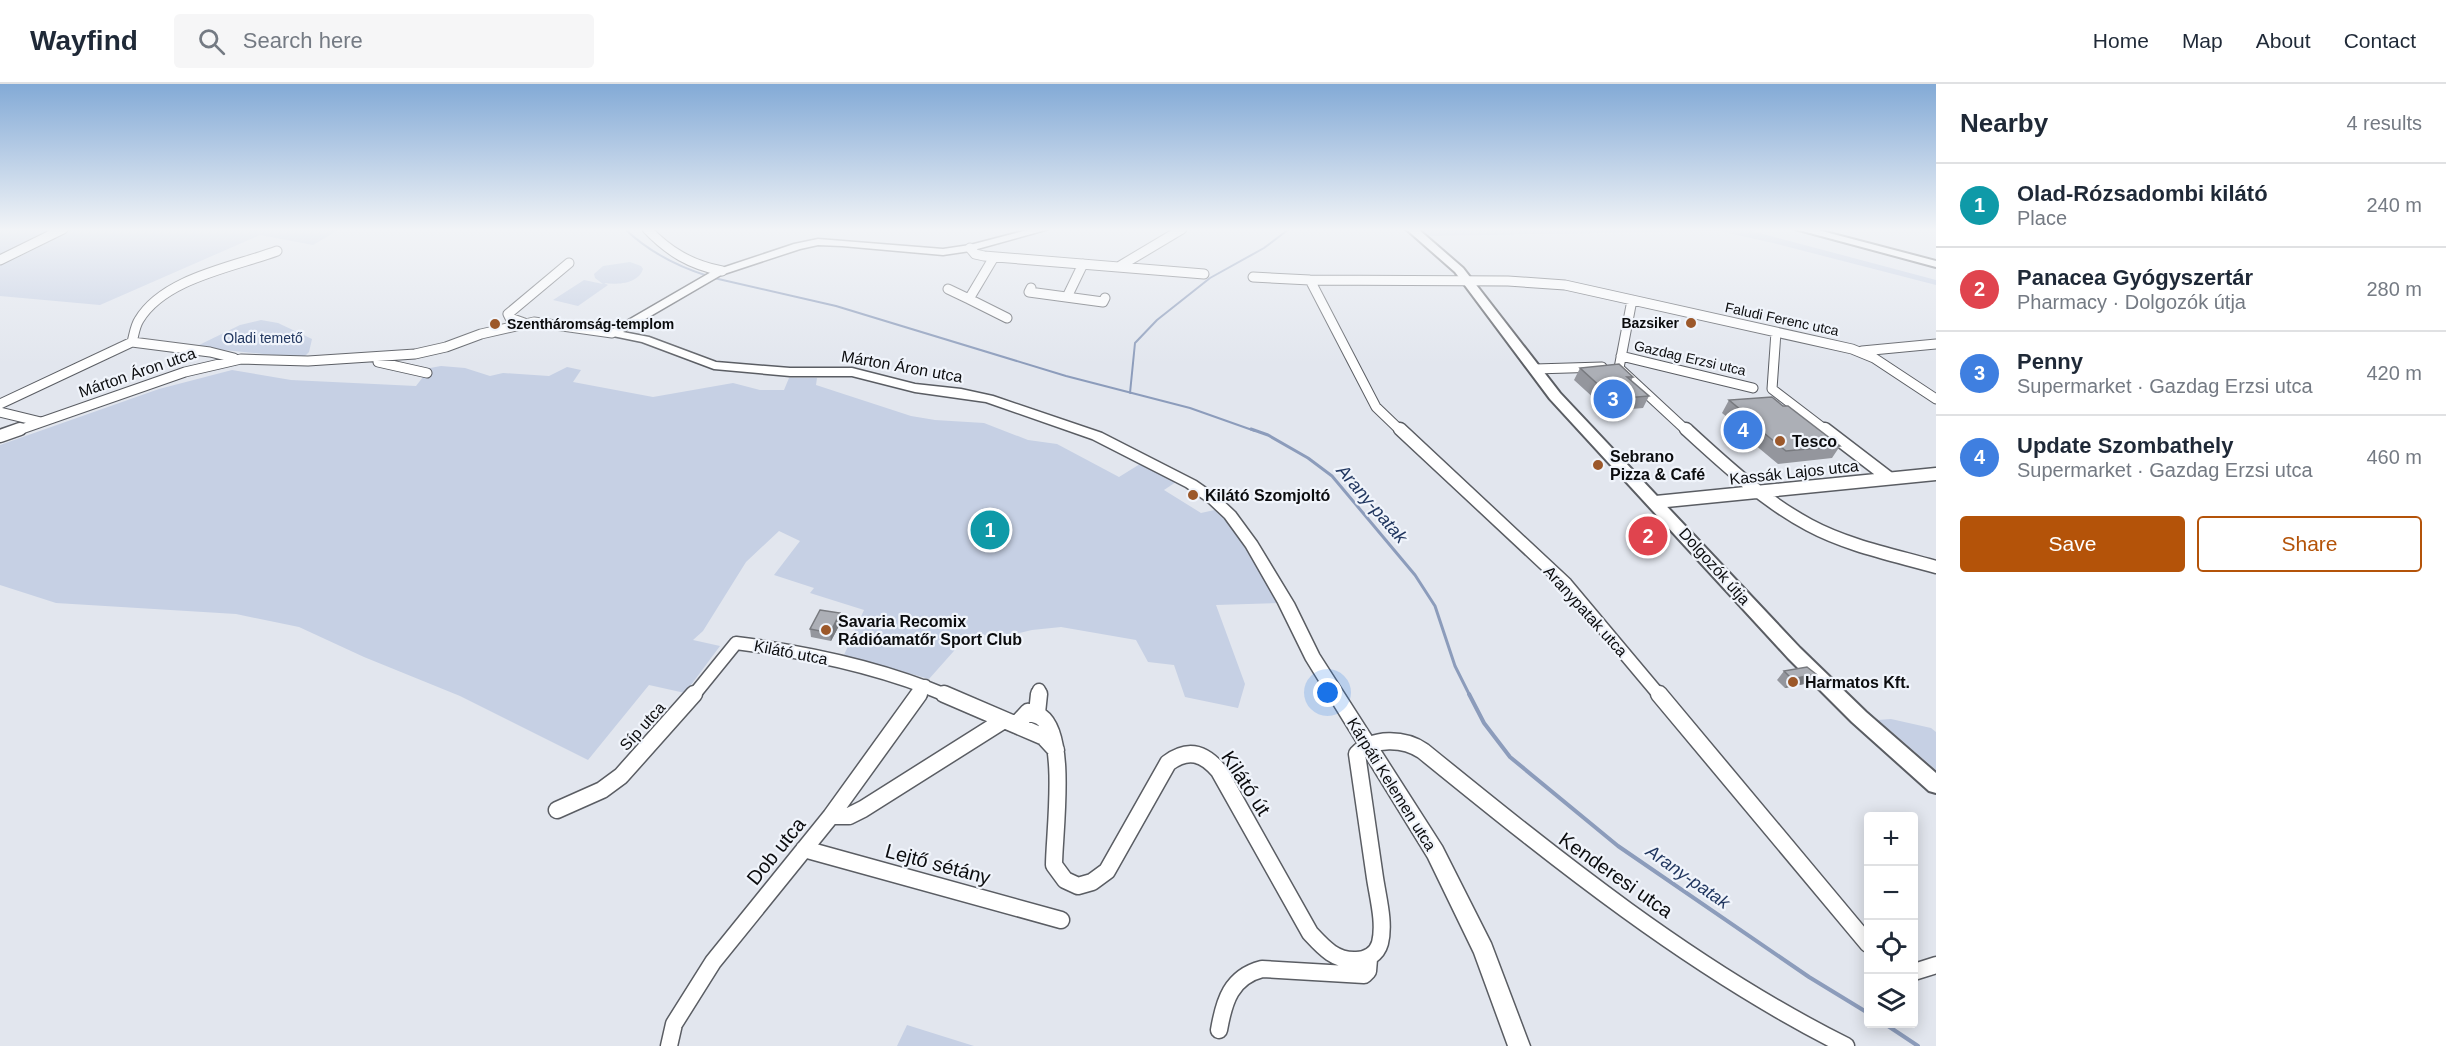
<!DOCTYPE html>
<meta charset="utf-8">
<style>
:root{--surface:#fff;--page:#f6f6f7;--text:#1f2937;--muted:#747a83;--line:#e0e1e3;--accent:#b45309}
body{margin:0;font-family:Helvetica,sans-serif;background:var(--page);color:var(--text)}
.controls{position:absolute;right:18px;bottom:18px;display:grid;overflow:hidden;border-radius:6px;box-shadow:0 3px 15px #0003}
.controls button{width:54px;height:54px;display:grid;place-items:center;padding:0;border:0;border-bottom:2px solid var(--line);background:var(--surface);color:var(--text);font:30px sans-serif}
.you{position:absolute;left:1328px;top:609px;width:21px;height:21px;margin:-15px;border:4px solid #fff;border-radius:50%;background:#1a73e8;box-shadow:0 0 0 9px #1a73e833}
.badge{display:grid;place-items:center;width:39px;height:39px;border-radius:50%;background:var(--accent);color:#fff;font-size:20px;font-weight:700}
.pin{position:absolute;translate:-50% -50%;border:3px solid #fff;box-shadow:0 2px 6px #0006}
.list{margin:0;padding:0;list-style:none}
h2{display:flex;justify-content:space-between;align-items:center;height:78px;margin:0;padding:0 24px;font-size:26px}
h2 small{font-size:20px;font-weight:400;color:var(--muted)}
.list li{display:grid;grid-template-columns:39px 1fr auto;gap:18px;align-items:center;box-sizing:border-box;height:84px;padding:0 24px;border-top:2px solid var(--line)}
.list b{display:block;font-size:22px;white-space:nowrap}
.list p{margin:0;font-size:20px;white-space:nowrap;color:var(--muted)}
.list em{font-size:20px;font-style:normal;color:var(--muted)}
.actions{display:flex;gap:12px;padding:18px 24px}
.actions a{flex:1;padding:14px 0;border:2px solid var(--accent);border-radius:6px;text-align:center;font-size:21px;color:var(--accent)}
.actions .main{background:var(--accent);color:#fff}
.icon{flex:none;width:33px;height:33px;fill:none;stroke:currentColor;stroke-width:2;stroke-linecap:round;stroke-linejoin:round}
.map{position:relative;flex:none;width:1936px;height:962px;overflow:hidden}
header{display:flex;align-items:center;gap:36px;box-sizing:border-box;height:84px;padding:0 30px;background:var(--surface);border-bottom:2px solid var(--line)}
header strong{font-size:28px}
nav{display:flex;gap:33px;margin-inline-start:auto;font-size:21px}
.search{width:420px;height:54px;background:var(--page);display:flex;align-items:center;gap:15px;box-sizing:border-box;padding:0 21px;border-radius:6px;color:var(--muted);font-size:22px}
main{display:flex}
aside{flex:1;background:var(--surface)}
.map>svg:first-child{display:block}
</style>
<header>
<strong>Wayfind</strong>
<div class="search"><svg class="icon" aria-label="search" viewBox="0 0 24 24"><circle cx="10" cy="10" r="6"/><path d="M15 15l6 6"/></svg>Search here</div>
<nav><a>Home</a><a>Map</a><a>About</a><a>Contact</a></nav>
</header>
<main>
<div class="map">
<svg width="1936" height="962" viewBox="0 0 1936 962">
<rect width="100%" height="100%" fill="#e2e6ee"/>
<path fill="#c6d0e4" d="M0 145H340L313 161 260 151 100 221 0 212Z
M1420 145H1754L1752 147 1936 196V201L1773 159 1719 147 1430 152Z
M630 178 641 182 643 185C638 200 617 201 604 199L608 201 578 222 553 216 584 196 603 200 595 194 594 190 603 182Z
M261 236 278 239 312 255 309 268 303 274 195 263 240 241Z
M441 282 465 284 490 292 503 289 549 292 567 283 581 286 573 298 653 313 733 299 760 306H784L789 294H817L816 301 911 332 935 336 984 339 1028 356 1057 360 1119 393 1140 380 1176 398 1164 406 1201 429 1219 425 1248 461 1281 519 1216 521 1245 600 1238 624 1185 613 1174 581 1148 578 1136 556 1061 543 1032 546 1006 552 969 550 929 595 844 571 864 526 810 509 814 504 774 491 800 457 779 447 746 478 703 547 693 556 720 562 685 609 649 601 588 676 460 612 364 573 299 543 236 530 56 519 0 501V361L159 305 232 286 291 296 416 302 430 284Z
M1891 635 1931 644 1936 648V686L1878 636Z
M907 941 974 962H897Z"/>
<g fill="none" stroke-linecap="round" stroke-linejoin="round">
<path stroke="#8c9cbb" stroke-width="2" d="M625 145C649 168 676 182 708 192
M714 194 836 222 1066 292 1190 324 1255 347
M1130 309 1135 259 1157 236 1210 194 1264 164 1289 145"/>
<path stroke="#8c9cbb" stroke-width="3" d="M1251 345 1268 351 1308 374 1332 392 1415 491 1435 522 1455 582 1470 612"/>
<path stroke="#8c9cbb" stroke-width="4" d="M1469 610 1484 639 1510 673 1618 762 1809 893 1868 929
M1885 940 1918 962"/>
<defs>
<path id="minor-far2" d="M647 145C669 168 691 181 722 187
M970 164 975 170 984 172 1204 190
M994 173 969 215 1007 234
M0 176 63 145
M1120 182 1182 145
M1253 193 1310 196 1508 197 1565 201 1852 265 1874 274 1936 315
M1310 196 1376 323 1401 347
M1031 204 1029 208 1103 218 1105 214
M948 205 969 215
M1067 213 1083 180
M1632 216 1619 284 1687 347
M524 239 510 234 508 230 569 179
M1776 248 1772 305 1827 347
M1862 267 1936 260
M1621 272 1753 304
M234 274 210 268 132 258C134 251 135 242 139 236 164 194 234 183 277 167
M378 278 427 289
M1535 285 1602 283
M0 320 132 258
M0 328 41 338
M16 347 185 288 241 275 308 277 415 270 446 263 481 250 534 238 612 249"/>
<path id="minor-far1" d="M1400 345 1566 500 1660 612
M1686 345C1723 379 1764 417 1809 441 1848 462 1894 471 1936 483
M1825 345 1889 394
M0 352 20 345
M1656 418 1936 390
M693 612 736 559C807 568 882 584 948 612
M918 612 925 602
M1038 612 1039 606"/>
<path id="minor" d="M944 610 1044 653 1056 666
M1659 610 1868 860
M1037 629 1039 610
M1016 641 1028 628C1032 630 1038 631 1041 633 1068 652 1054 750 1054 781L1065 796 1078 802 1092 798 1107 787 1168 679C1188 664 1204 669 1219 687L1310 849C1323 863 1335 877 1356 876 1367 876 1377 870 1380 859 1385 839 1378 814 1375 794 1369 753 1363 711 1357 670 1373 653 1404 654 1423 667 1556 775 1692 885 1846 962
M557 726 602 706 621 692 694 610
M831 732H849L863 725 1004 636
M804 765 1061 836
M1914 888 1936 881
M1219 946C1224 917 1231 893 1262 885L1364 891 1368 887 1369 875
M669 962 674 940 713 878 831 732 919 610"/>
<path id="tertiary" d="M1031 145H1049L970 167 943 171 842 162 818 161 800 165 721 191 623 248 649 253 716 278 790 284H852L915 300 961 305 993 312 1102 349 1196 397 1219 413 1235 428 1257 458 1294 519 1319 570 1442 762 1491 859 1530 962H1508L1474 869 1428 774 1306 576 1278 519 1246 463 1225 434 1209 419 1186 403 1092 355 986 318 915 308 852 292H790L714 285 642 258 608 251 606 249 713 187 794 160 818 155 943 165 970 161Z"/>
<path id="secondary" d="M1406 145H1418L1463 184 1560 309 1800 564 1866 628 1936 689V709L1929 707 1852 638 1788 574 1550 315 1455 188Z
M1795 145H1814L1936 177V183Z"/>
</defs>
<use href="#minor-far2" stroke="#5a5d63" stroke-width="11"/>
<use href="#minor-far1" stroke="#5a5d63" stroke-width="15"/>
<use href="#minor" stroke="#5a5d63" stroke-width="19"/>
<use href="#tertiary" stroke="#5a5d63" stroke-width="3"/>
<use href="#secondary" stroke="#5a5d63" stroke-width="4"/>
<use href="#minor-far2" stroke="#fff" stroke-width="9"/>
<use href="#minor-far1" stroke="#fff" stroke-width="12"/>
<use href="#minor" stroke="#fff" stroke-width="16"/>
<use href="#tertiary" fill="#fff" fill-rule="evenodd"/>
<use href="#secondary" fill="#fff" fill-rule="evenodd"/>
</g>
<path fill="#94969d" d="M1580 284 1633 293 1631 297 1649 312 1643 324 1608 327 1574 296Z
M1729 316 1783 322 1840 362 1832 374 1778 380 1730 340 1732 337 1722 329Z
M840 529 841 538 831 557 811 553 810 545Z
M1784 587 1809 599 1785 604 1777 596Z"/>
<path fill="#787a7f" d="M840 529 841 538 831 557 830 549Z
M1816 590 1809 599 1785 604 1792 595Z"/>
<path fill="#acafb6" stroke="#787a7f" stroke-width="1.5" d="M1619 280 1633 293H1627L1649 312 1614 315 1580 284Z
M1772 313 1783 322H1788L1840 362 1786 367 1737 327H1742L1729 316Z
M820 526 840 529 830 549 810 545Z
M1807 583 1816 590 1792 595 1784 587Z"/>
<linearGradient id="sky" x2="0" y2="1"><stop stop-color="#83aad6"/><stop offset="0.52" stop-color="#f2f4f7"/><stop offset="1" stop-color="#f2f4f7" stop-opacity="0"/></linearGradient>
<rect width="1936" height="280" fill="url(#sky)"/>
<g fill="#9c582a" stroke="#f0f4fb" stroke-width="2">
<circle cx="1691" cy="239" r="6"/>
<circle cx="495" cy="240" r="6"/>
<circle cx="1780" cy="357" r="6"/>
<circle cx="1598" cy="381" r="6"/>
<circle cx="1193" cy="411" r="6"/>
<circle cx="826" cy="546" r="6"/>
<circle cx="1793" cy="598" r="6"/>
</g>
<g text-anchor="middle" stroke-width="4.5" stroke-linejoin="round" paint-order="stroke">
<g font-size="14" fill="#0b0c0e" stroke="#f0f4fb">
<text transform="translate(1782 235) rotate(12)" y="5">Faludi Ferenc utca</text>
<text transform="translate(1690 274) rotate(13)" y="5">Gazdag Erzsi utca</text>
</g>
<g font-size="14" font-weight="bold" fill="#0b0c0e" stroke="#f0f4fb" text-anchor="end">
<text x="1679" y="244">Bazsiker</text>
<text x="507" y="245" text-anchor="start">Szentháromság-templom</text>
</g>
<g font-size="14" fill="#20365f" stroke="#f0f4fb">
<text x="263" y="259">Oladi temető</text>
</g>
<g font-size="16" fill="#0b0c0e" stroke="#f0f4fb">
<text transform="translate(902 282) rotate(10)" y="6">Márton Áron utca</text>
<text transform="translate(137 288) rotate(-19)" y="6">Márton Áron utca</text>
<text transform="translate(1794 388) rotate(-6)" y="6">Kassák Lajos utca</text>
<text transform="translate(1715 482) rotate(48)" y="6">Dolgozók útja</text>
<text transform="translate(1586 527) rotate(48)" y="6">Aranypatak utca</text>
<text transform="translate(791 568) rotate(11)" y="6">Kilátó utca</text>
<text transform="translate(642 642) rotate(-48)" y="6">Síp utca</text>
<text transform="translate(1392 700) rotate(58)" y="6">Kárpáti Kelemen utca</text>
</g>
<g font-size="16" font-weight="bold" fill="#0b0c0e" stroke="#f0f4fb" text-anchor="start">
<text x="1792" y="363">Tesco</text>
<text x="1610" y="378">Sebrano<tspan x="1610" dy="18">Pizza &amp; Café</tspan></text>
<text x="1205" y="417">Kilátó Szomjoltó</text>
<text x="838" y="543">Savaria Recomix<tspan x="838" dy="18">Rádióamatőr Sport Club</tspan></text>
<text x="1805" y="604">Harmatos Kft.</text>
</g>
<g font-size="18" font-style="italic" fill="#1f355e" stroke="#f0f4fb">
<text transform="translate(1372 420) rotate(49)" y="6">Arany-patak</text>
<text transform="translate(1688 793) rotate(35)" y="6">Arany-patak</text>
</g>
<g font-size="20" fill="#0b0c0e" stroke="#f0f4fb">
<text transform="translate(1246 699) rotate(57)" y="7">Kilátó út</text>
<text transform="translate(776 767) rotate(-51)" y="7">Dob utca</text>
<text transform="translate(938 780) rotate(15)" y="7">Lejtő sétány</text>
<text transform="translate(1616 791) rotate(35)" y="7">Kenderesi utca</text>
</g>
</g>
</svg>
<div class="controls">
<button>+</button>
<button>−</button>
<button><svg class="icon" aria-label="locate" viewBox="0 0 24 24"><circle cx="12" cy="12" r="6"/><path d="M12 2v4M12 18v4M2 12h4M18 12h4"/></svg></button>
<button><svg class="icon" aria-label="layers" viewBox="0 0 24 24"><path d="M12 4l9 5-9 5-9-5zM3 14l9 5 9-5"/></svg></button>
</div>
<div class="you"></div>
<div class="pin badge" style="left:990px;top:446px;background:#0f9aa8">1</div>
<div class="pin badge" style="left:1648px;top:452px;background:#e0444e">2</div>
<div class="pin badge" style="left:1613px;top:315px;background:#3f7fe0">3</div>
<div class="pin badge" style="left:1743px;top:346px;background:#3f7fe0">4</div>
</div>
<aside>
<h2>Nearby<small>4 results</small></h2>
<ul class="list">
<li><span class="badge" style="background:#0f9aa8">1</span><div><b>Olad-Rózsadombi kilátó</b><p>Place</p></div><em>240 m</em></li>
<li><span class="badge" style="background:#e0444e">2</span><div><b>Panacea Gyógyszertár</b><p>Pharmacy · Dolgozók útja</p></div><em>280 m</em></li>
<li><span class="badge" style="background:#3f7fe0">3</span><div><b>Penny</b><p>Supermarket · Gazdag Erzsi utca</p></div><em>420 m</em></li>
<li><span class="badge" style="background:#3f7fe0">4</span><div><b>Update Szombathely</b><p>Supermarket · Gazdag Erzsi utca</p></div><em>460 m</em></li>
</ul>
<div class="actions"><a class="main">Save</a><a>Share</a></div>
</aside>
</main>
